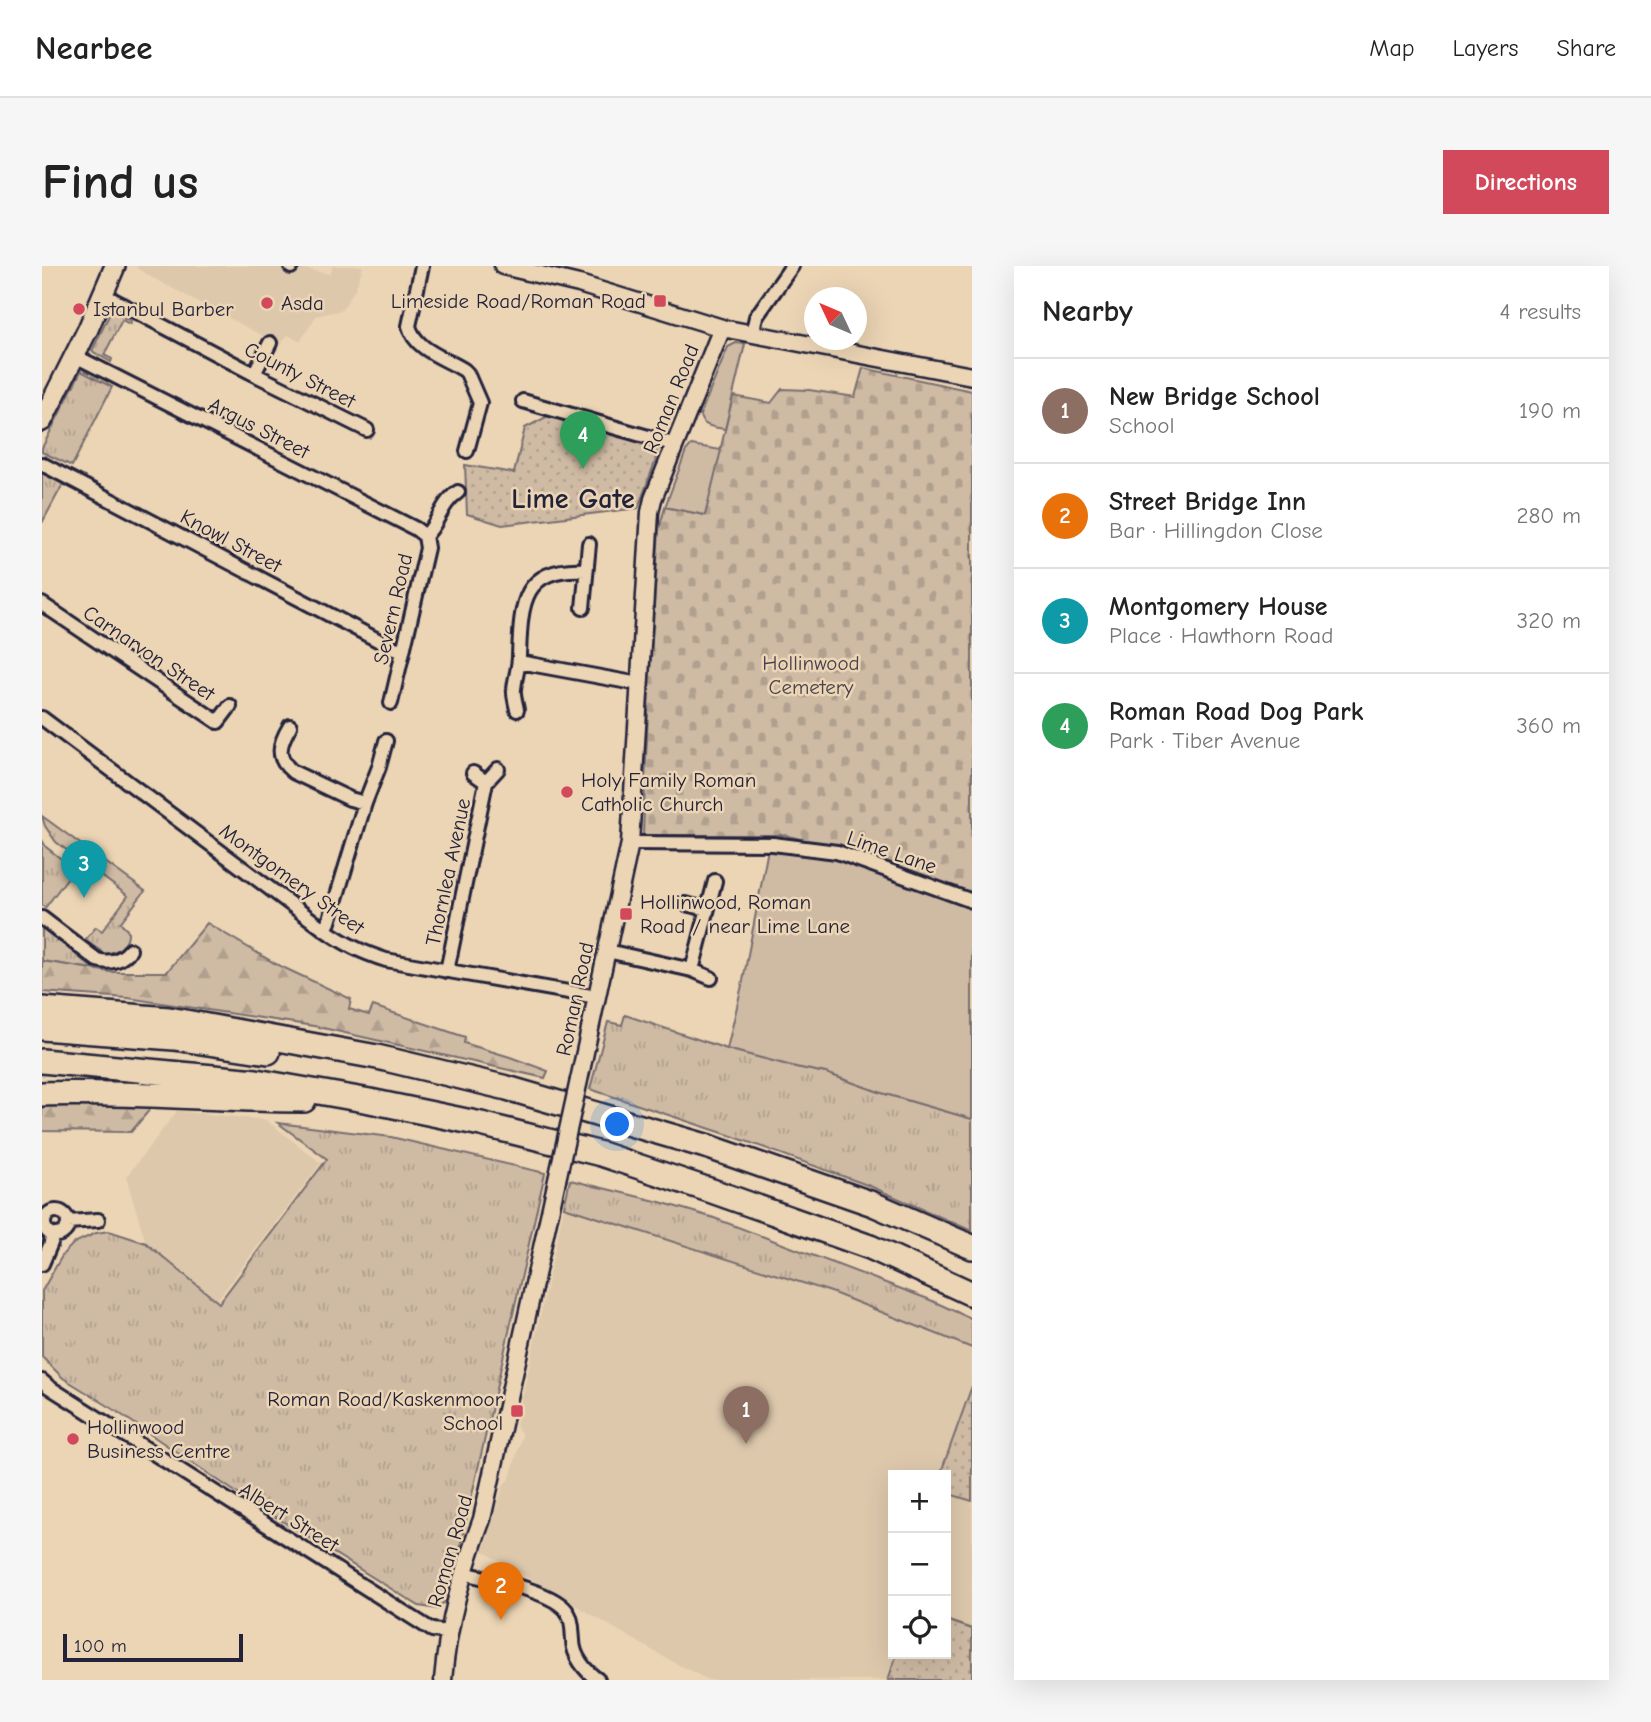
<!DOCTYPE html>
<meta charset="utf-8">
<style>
:root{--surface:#fff;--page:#f6f6f6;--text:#222;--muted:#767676;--line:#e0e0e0;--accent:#d1495b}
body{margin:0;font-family:"Comic Neue",sans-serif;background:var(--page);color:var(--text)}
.controls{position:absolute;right:21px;bottom:21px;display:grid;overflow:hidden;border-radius:0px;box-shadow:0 7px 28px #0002}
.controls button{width:63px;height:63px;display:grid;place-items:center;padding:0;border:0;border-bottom:2px solid var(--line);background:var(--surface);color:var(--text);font:35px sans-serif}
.compass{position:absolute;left:762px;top:21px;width:63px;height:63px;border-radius:50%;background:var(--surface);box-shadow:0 7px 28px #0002;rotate:314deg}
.scale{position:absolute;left:21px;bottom:18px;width:180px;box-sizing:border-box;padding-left:7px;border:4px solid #22223b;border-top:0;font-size:19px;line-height:24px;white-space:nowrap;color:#22223b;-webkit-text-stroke:5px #ecd5b5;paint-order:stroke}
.you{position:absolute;left:576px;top:859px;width:24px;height:24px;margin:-18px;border:5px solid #fff;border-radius:50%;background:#1a73e8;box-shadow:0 0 0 10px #1a73e833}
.badge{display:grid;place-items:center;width:46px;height:46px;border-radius:50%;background:var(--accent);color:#fff;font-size:23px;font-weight:700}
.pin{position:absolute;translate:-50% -58px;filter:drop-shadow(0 2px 4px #0008)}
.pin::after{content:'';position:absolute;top:37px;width:24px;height:21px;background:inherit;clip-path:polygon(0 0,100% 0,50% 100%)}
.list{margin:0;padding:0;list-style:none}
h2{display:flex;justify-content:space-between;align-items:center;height:91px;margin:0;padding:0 28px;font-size:30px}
h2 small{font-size:23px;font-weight:400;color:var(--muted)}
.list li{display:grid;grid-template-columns:46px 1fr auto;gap:21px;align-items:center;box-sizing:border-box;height:105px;padding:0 28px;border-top:2px solid var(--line)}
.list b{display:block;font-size:26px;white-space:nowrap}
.list p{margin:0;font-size:23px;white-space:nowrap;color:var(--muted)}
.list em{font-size:23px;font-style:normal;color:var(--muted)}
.icon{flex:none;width:38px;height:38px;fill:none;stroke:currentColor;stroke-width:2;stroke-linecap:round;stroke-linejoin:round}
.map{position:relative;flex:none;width:930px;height:1414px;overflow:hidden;border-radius:0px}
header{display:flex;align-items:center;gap:42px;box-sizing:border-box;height:98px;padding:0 35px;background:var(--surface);border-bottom:2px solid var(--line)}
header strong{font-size:33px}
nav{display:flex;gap:38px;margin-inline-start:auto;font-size:24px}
.intro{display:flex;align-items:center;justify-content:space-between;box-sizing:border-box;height:168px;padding:0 42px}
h1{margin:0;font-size:49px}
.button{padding:18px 32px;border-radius:0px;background:var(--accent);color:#fff;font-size:24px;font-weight:700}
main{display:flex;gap:42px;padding:0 42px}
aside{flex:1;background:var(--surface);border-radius:0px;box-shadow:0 7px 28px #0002}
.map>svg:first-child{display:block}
</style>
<header>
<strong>Nearbee</strong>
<nav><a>Map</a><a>Layers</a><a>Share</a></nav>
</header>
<div class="intro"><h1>Find us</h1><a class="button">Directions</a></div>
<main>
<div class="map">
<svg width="930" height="1414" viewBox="0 0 930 1414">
<defs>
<pattern id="grass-tufts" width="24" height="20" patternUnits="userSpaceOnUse" patternTransform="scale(1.75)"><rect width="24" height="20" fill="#cfbba4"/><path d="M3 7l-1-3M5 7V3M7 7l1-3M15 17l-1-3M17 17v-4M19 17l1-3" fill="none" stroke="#b1a08e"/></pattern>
<pattern id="forest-firs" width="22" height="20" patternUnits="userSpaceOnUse" patternTransform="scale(1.75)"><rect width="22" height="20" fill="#cfbba4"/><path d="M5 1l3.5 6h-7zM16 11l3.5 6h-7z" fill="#b1a08e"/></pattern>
<pattern id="cemetery-stones" width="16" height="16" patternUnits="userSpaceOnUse" patternTransform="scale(1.75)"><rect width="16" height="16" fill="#cfbba4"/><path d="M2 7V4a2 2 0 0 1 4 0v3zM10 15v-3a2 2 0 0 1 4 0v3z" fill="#b1a08e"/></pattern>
<pattern id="park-dots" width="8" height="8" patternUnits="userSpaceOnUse" patternTransform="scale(1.75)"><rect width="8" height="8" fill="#cfbba4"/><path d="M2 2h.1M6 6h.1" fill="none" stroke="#b1a08e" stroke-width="1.8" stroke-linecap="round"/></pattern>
</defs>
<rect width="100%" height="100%" fill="#ecd5b5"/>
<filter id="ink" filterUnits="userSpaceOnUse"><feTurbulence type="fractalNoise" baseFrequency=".0143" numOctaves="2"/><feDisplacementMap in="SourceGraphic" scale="14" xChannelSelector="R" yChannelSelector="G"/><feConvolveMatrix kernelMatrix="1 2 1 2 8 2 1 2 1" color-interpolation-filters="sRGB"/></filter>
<g filter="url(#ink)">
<path fill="#ddc8ac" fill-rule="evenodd" d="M95 0H257V2L288 8 291 0H321L314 21 300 44 274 50 258 76 246 69 238 79 109 11 95 2Z
M135 845 224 854 279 897 175 1034 104 977 84 911Z
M522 941 789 1026 930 1082V1414H666L620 1390 441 1285 462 1218 468 1212 480 1169 474 1160ZM851 1209H904V1388H851Z"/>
<path fill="url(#grass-tufts)" stroke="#786e70" stroke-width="2" d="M69 45 89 55 88 58 80 54 62 89 70 93 69 96 50 85Z
M39 105 70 121 30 200 0 186V182Z
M0 207 21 218 0 257Z
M0 550 103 625 78 657 86 665C87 680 76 686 63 688L43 674 54 661 60 665 86 630 14 576 3 560Z
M0 574 4 581 32 603 3 642 0 639Z
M0 660 51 703 0 695Z
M583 749 685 783 754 801 784 807 840 827 930 853V965L828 920 687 869 548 823 566 756 580 759Z
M236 857 349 871 503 907 407 1330 396 1343 377 1340 195 1227 68 1141 21 1112 0 1091V1025L21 988 32 977 54 967 67 965 104 977 177 1037 285 893Z
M528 914 618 936 672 952 886 1033 930 1053V1082L789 1026 522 941Z"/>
<path fill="url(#forest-firs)" stroke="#786e70" stroke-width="2" d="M165 657 234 698 309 733 307 743 327 749 331 740 423 771 422 777 468 791 506 805 503 812 272 760 86 732 0 726V695L68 706H125Z
M0 839H83L109 842 89 866 0 865Z"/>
<path fill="url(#cemetery-stones)" stroke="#786e70" stroke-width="2" d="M821 102 930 125V628L796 582 742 569H601L607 419 617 264 623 241 663 249 691 130 729 137 740 123 767 124 813 131Z"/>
<path fill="url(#park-dots)" stroke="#786e70" stroke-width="2" d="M506 150 610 178 616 188 596 242 460 259 425 248 423 199 472 207 483 162Z
M930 1120V1235L904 1227V1209H898Z
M904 1354 930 1363V1414H846L855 1388H904Z"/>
<path fill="#cfbba4" stroke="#786e70" stroke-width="2" d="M694 77 703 78 683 163C673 161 659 161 658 149L686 81Z
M649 179 679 184 663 249 623 241 644 185Z
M726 583 787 589 930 642V853L840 827 784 807 754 801 685 783 701 715Z"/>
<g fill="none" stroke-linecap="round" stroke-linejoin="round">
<defs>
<path id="minor" d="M380 0 367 60C373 84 403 92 422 104L425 107 438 137 425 185
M249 1V0
M62 29 212 108 325 164
M710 68 714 51 750 0
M33 90 374 263 383 270
M212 108 228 77
M481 135 634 179
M0 198 349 381 361 384
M383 270C397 257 399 237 416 226
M0 338 176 456 188 440
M541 342 547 278
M477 396 597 418
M349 437 385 282 383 270
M475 444C474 437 471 430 472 423 473 412 477 401 477 390 479 339 479 300 544 304
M0 452 283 664C305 679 319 686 344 694L555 731
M248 460C237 478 233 492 251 506L308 533 323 537
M431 507 444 516 456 503
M588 577 731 578 795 586 930 635
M643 638 665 643
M0 652 55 694C68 698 79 695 88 684
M283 664 287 656 323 537 337 501 344 475
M565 685 650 704 669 712
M650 704 673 615
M405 705 444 516
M2 957a12 12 0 1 1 24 0a12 12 0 1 1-24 0Z
M26 956 56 954
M0 998 9 977 10 968
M0 1115 7 1121 390 1364 406 1366
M421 1307C446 1313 514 1325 526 1347 531 1355 530 1365 531 1374 531 1390 543 1405 556 1414"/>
<path id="tertiary" d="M461 0 537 18 680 62 930 110
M537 814 588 577 608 246 611 233 680 62
M401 1414C406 1355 420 1308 440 1253L515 914"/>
<path id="primary" d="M0 155 46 63 73 0"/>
<path id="motorway" d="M0 743 127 753 335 791 465 822 667 881 831 938 930 981
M0 762 132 772 226 786
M0 795 214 815 328 835 439 858 559 888 670 925 828 981 930 1028
M0 828C87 825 175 834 262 834"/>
</defs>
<use href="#minor" stroke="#22223b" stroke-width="18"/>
<use href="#tertiary" stroke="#22223b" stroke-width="21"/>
<use href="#primary" stroke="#22223b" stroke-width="24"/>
<use href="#motorway" stroke="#22223b" stroke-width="28"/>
<use href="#minor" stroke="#ecd5b5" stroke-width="12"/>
<use href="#tertiary" stroke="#ecd5b5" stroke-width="16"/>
<use href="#primary" stroke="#ecd5b5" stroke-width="19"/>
<use href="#motorway" stroke="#ecd5b5" stroke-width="23"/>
<defs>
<path id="tertiary-bridge" d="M515 914 537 814"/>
</defs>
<use href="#tertiary-bridge" stroke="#22223b" stroke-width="21" stroke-linecap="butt"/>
<use href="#tertiary-bridge" stroke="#ecd5b5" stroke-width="16"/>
</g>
</g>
<g fill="#d1495b" stroke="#ecd5b5" stroke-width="2.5">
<rect x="611" y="28" width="14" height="14" rx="3.5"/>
<circle cx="225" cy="37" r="7"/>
<circle cx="37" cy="43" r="7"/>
<circle cx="525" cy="526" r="7"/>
<rect x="577" y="641" width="14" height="14" rx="3.5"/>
<rect x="468" y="1138" width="14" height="14" rx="3.5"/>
<circle cx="31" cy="1173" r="7"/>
</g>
<g text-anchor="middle" stroke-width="5" stroke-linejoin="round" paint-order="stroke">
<g font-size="21" fill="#22223b" stroke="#ecd5b5" text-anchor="start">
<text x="604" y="42" text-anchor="end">Limeside Road/Roman Road</text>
<text x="239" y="44">Asda</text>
<text x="51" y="50">Istanbul Barber</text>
<text x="539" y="521">Holy Family Roman<tspan x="539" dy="24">Catholic Church</tspan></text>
<text x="598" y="643">Hollinwood, Roman<tspan x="598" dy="24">Road / near Lime Lane</tspan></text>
<text x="461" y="1140" text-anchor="end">Roman Road/Kaskenmoor<tspan x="461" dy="24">School</tspan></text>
<text x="45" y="1168">Hollinwood<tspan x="45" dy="24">Business Centre</tspan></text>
</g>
<g font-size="21" fill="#22223b" stroke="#ecd5b5">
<text transform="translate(258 109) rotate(27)" y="7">County Street</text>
<text transform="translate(629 133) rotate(-68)" y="7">Roman Road</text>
<text transform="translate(217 162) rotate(27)" y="7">Argus Street</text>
<text transform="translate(189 275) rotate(28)" y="7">Knowl Street</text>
<text transform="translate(351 343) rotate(-77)" y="7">Severn Road</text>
<text transform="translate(107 387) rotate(34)" y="7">Carnarvon Street</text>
<text transform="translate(850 586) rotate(19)" y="7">Lime Lane</text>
<text transform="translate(406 606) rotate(-78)" y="7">Thornlea Avenue</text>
<text transform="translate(250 613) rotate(36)" y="7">Montgomery Street</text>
<text transform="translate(533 733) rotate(-78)" y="7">Roman Road</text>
<text transform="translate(247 1251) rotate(32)" y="7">Albert Street</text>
<text transform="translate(408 1285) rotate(-74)" y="7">Roman Road</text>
</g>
<g font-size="21" fill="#454150" stroke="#ecd5b5">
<text x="769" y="404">Hollinwood<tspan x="769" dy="24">Cemetery</tspan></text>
</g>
<g font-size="28" font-weight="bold" fill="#22223b" stroke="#ecd5b5">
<text x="531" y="242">Lime Gate</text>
</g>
</g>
</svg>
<div class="controls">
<button>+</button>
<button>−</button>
<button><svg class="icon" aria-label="locate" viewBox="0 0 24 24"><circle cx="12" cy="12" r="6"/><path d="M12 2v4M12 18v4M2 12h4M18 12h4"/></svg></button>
</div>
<svg class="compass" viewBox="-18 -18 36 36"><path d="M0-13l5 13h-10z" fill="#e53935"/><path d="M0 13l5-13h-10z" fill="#767676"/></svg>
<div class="scale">100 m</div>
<div class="you"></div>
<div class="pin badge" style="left:704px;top:1178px;background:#8d6e63">1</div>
<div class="pin badge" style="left:459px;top:1354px;background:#e8710a">2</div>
<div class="pin badge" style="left:42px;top:632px;background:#0f9aa8">3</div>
<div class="pin badge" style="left:541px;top:203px;background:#2e9e5b">4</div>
</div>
<aside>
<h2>Nearby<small>4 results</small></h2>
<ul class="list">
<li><span class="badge" style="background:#8d6e63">1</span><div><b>New Bridge School</b><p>School</p></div><em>190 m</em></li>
<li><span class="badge" style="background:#e8710a">2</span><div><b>Street Bridge Inn</b><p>Bar · Hillingdon Close</p></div><em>280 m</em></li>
<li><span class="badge" style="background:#0f9aa8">3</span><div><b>Montgomery House</b><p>Place · Hawthorn Road</p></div><em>320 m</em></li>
<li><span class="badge" style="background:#2e9e5b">4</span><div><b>Roman Road Dog Park</b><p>Park · Tiber Avenue</p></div><em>360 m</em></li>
</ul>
</aside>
</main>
